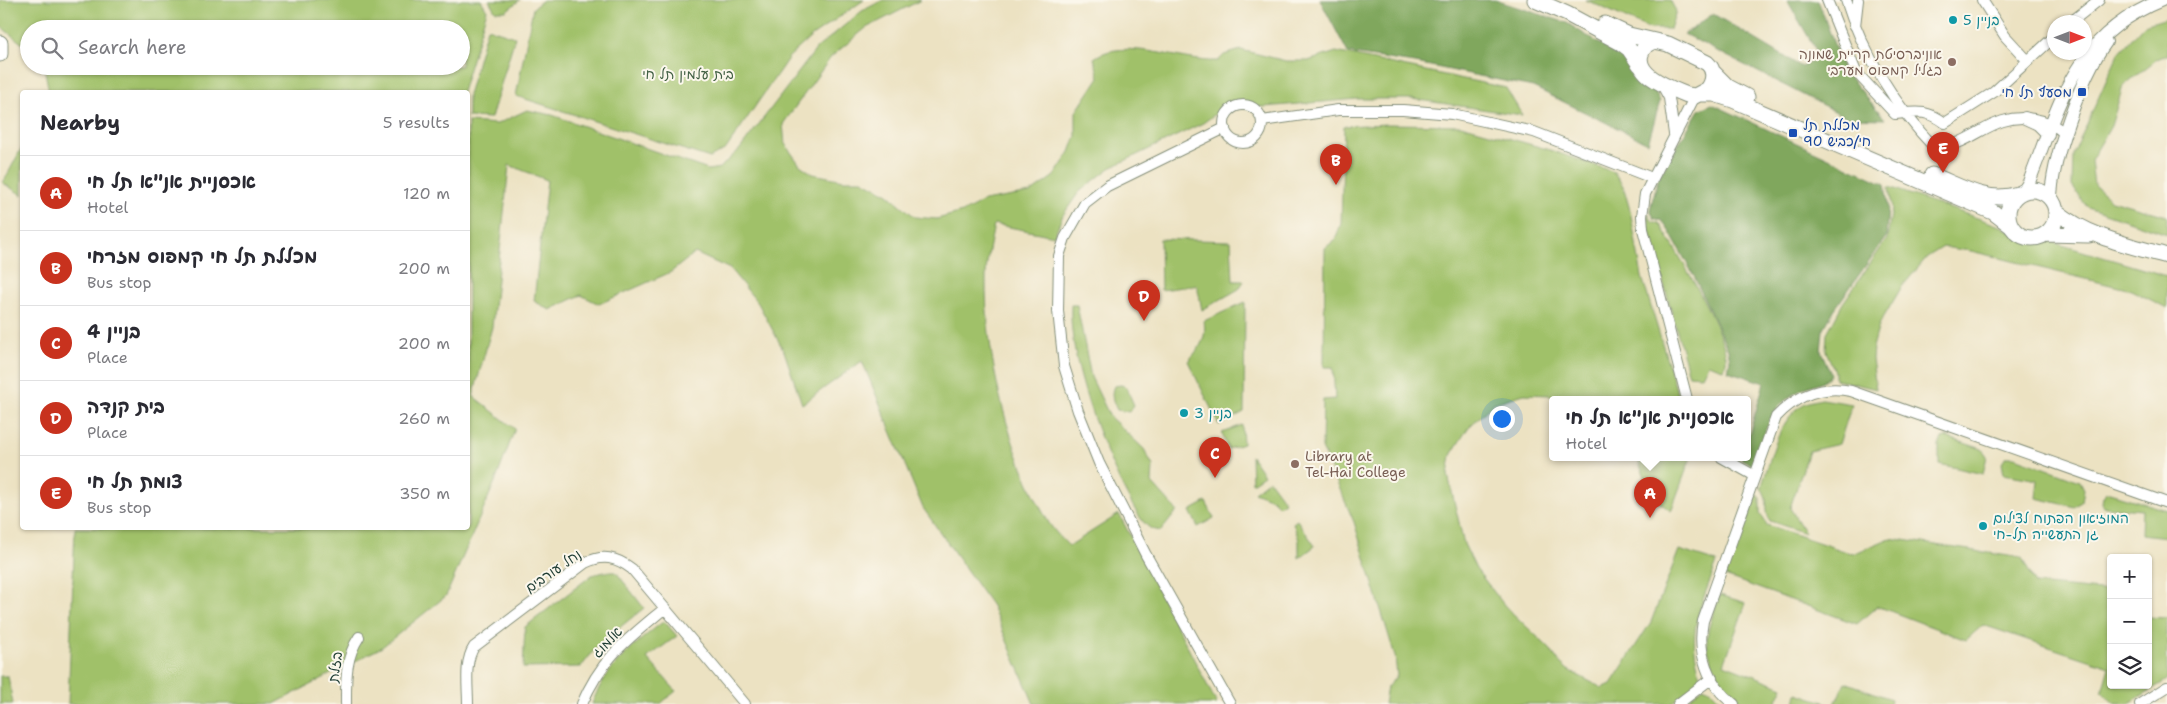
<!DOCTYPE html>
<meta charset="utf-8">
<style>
:root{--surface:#fff;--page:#f2f2f3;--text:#2b2b33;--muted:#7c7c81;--line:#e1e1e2;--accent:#c8321e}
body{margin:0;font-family:"Shantell Sans","Playpen Sans Hebrew",sans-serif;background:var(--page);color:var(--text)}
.controls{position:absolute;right:15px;bottom:15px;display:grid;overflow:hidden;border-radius:5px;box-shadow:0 1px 4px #0004}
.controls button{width:45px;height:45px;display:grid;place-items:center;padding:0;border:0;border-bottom:1px solid var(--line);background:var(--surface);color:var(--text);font:25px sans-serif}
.compass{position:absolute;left:2047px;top:15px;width:45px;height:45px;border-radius:50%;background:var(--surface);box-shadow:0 1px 4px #0004;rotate:90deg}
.you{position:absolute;left:1501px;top:418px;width:18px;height:18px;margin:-12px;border:4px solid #fff;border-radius:50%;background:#1a73e8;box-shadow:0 0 0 8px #1a73e833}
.badge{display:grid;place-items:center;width:32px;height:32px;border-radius:50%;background:var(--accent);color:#fff;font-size:16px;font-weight:700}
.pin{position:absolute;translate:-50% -41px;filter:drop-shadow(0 1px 2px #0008)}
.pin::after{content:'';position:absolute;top:26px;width:18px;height:15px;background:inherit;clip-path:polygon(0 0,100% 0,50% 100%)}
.popup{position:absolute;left:1549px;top:396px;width:202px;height:65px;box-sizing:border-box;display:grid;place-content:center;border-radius:5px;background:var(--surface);filter:drop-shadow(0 1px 4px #0005);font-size:16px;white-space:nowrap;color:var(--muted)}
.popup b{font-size:19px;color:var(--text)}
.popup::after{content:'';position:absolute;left:50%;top:100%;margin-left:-10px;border:10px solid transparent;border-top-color:var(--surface)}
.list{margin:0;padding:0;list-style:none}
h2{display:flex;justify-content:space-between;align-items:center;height:65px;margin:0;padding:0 20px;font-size:21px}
h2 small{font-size:16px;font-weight:400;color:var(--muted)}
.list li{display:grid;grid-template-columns:32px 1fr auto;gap:15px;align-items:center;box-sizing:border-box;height:75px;padding:0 20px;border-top:1px solid var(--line)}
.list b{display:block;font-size:19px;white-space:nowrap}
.list p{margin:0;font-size:16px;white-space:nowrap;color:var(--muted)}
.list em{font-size:16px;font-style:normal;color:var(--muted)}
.icon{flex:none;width:28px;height:28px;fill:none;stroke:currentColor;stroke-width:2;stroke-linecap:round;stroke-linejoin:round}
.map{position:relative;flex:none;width:2167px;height:704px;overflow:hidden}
.search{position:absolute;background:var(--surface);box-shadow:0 1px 4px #0004;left:20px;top:20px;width:450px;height:55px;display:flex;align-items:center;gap:12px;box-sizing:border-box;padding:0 18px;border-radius:28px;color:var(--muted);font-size:19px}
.panel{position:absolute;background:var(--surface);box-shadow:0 1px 4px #0004;left:20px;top:90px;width:450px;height:440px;border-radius:5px}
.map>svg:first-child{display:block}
</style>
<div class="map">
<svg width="2167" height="704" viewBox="0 0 2167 704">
<rect width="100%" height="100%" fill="#fbf7ec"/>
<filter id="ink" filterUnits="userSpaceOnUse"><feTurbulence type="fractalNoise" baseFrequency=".02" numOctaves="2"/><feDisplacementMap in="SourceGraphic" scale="10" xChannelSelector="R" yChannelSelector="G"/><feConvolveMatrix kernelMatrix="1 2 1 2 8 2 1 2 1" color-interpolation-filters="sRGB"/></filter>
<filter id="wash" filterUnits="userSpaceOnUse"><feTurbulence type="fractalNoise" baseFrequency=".0096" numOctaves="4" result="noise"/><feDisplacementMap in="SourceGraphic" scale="20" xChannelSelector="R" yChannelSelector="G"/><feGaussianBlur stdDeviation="1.12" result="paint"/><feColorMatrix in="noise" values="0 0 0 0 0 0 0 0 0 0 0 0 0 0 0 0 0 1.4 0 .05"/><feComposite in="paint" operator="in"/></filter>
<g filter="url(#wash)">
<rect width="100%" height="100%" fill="#ece2c2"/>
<path fill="#a0c169" stroke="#607f4e" d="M0 0H481L487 10 462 92H49L44 66H461V29H29V49L0 26Z
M489 0H520L506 11H495Z
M543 0H864L812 36 789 57 726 149 710 158 516 96 533 8Z
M883 0H921L866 28 831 57 783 124 785 144 800 165 813 174 844 180H862L888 194 915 217 937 219 966 211 984 201 1030 193 1054 176 1070 152 1076 136V112L1099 77 1094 58C1125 36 1182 63 1218 61L1224 55 1241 50 1286 61H1308L1336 52 1506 88 1522 115 1412 99H1357L1264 107 1229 104 1203 123 1110 168 1079 192 1063 215 1054 236 994 224C991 242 986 260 986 277 985 358 1008 453 1049 523 1054 531 1062 539 1069 546L1119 514 1217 704H1034L992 606 923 508 862 361 802 404 784 351 758 303 730 269 695 253 671 272 599 304 581 295 550 310 534 301 547 180 509 165 492 327 473 396 515 429 497 477 446 596 382 647 274 704H68L75 528H468V122L497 124 527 110 552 115 708 170 720 168 740 149 817 48 862 11Z
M1586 0H1670L1676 11 1670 29H1650Z
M2167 18V55L2157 59 2123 86 2111 126 2091 160 2094 185 2111 200 2167 216V234L2087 207 2072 186 2073 155 2118 54 2144 25Z
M487 28 515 37 491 118 468 117V95Z
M1388 124 1461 125 1547 149 1614 172 1623 186 1630 210 1642 277 1679 399H1564L1550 395 1524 394 1494 403 1468 428 1451 455 1448 475 1464 544 1476 569 1505 606 1550 649 1559 662 1568 670 1602 688 1611 684 1651 622 1679 550 1717 562C1702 605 1684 632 1702 679L1671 704H1384L1387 687 1397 676 1395 656 1354 522 1322 448 1323 400 1335 399 1333 367H1324L1325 248 1335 240 1341 224 1344 126Z
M22 147V195L3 183Z
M1889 187 2003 227 2021 239 2045 240 2167 276V308L2131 290 1971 251 1943 247 1927 257 1901 288 1879 325 1873 347 1872 359 1876 389 1835 379V372L1826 351 1827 333 1843 303 1887 239 1892 208Z
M1648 213 1652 221 1659 223C1673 244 1730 340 1726 362 1726 364 1724 366 1723 369L1708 364 1702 376 1689 375 1649 230Z
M1160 239 1231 241 1233 281H1244L1239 289 1202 310 1197 285 1161 290Z
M1245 302 1244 412 1219 425 1188 361C1200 348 1207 339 1204 321Z
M1071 305H1077L1091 377 1110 417 1144 449 1153 466 1152 483 1177 511 1161 531C1158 530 1153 530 1150 528 1141 522 1133 506 1128 497 1102 449 1068 359 1071 305Z
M1121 385 1126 387 1134 405 1129 412 1117 410C1113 401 1110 395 1114 386Z
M1822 399 1852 404 1839 444 1809 451 1790 508 1805 533 1770 521C1764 510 1770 499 1761 488 1770 463 1776 427 1797 409 1804 402 1813 401 1822 399Z
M1242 425 1243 444 1228 449 1222 433Z
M1946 437 1982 449 1987 456 1983 474 1939 464V446L1942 438Z
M1251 456 1264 475 1252 483Z
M1636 457H1691L1671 511 1656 500Z
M2006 457H2015L2080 481 2084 489 2082 501 2075 507 2036 498 2038 480 2004 474 2002 463Z
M1269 480 1285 502 1279 506 1272 499 1254 492Z
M2106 492 2167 510V537L2141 534 2142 510 2105 507 2102 503 2103 497Z
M1757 495 1760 498V513L1767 525 1853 554 1890 538 2022 558 2035 584 2111 591V685H2148V617L2167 618V680L2128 704H2115L2102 692 2109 667 1983 625 1966 640 1877 606 1857 624 1725 576Z
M1206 502 1214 518 1198 527 1190 511Z
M1297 520 1315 546 1299 558V540L1293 523Z
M604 572H616L644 608 599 644 581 667 523 668 525 627 592 575Z
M1720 595 1746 603 1724 664 1783 687 1775 704C1767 704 1756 704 1748 704 1727 700 1705 656 1707 637 1709 623 1715 609 1720 595Z
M664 621 677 636 647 658 676 691 660 704H592C605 667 634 645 664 621Z
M0 676H8L13 704H0Z
M1845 682 1891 699 1890 704H1835Z
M1703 687 1710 690 1724 704H1682Z
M1797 693 1830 704H1795Z"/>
<path fill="#80a75d" stroke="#507248" d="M1320 0H1495L1567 23 1622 58 1634 76 1652 87 1660 101 1648 143 1533 87 1421 64 1348 53Z
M1787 0H1818L1843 69 1885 119 1848 118 1684 34 1713 14 1802 67 1820 57Z
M1712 104 1885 184 1888 206 1886 237 1834 310 1823 330 1821 351 1831 374C1826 383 1811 384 1801 390 1767 408 1765 432 1755 466L1741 459 1742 457H1748V438L1764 383 1728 371 1730 360 1728 350 1693 274 1669 231 1662 221 1654 218 1650 209 1659 176 1699 110Z"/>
</g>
<g filter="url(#ink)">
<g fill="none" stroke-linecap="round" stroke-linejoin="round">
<defs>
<path id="minor" d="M1827 0 1856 72 1895 114C1917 112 1926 109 1945 123L1994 92 2054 37
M1846 0C1862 52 1897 109 1935 148 1974 146 1990 112 2034 119 2047 121 2056 125 2065 134
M1982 0 2005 36 2028 61
M2071 22 2099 0
M1855 26 1858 0
M1662 85 1669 98 1674 134
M1224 124a19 19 0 1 1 38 0a19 19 0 1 1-38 0Z
M1262 121 1338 110H1403L1452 114 1534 132 1652 178
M1225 128 1107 186 1085 203 1065 238 1059 256 1058 311 1064 366 1078 411 1099 463 1146 555 1230 704
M1687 399 1643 229 1642 216 1645 194 1695 96
M1721 457 1755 476
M346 704C346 680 345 658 359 637
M468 704C468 686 464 662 474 647L585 563C603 554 616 557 632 569L745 704
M582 704C601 658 628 639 665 608
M1678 704 1712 678
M1734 704C1707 685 1697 652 1703 621L1776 417C1797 395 1821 385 1851 391L2167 503
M2140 704 2167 687"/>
<path id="major" d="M2025 118 2038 124 2048 134
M2023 192 2029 182C2061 101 2073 36 2162 0
M2051 200C2051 161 2082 74 2106 42"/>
<path id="highway" d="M1535 0 1567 14 1621 43 1629 49 1640 65
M1605 24 1629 35 1655 41
M1655 41 1668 44 1707 63C1715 70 1714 80 1708 89L1695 96 1687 95C1671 88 1634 76 1641 54 1644 46 1648 43 1655 41Z
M0 43V54
M1712 71 1728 87 1747 97
M1700 94H1714L1733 100 1993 212 2010 225
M1932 175C1960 186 1987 204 2018 194
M2008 214a24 24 0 1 1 48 0a24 24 0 1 1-48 0Z
M2056 211C2088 237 2128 245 2167 256
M2046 234 2089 235"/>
</defs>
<use href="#minor" stroke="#86907b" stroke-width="12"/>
<use href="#major" stroke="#86907b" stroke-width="14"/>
<use href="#highway" stroke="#86907b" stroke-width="17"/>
<use href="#minor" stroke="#fff" stroke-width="10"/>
<use href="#major" stroke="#fff" stroke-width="12"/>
<use href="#highway" stroke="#fff" stroke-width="15"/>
</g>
</g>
<g fill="#0f9aa8" stroke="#fbf7ec" stroke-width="2">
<circle cx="1953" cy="20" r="5"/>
<circle cx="1184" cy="413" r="5"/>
<circle cx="1983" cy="526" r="5"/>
</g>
<g fill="#8d6e63" stroke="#fbf7ec" stroke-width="2">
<circle cx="1952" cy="62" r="5"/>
<circle cx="1295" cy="464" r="5"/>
</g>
<g fill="#1a4fb4" stroke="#fbf7ec" stroke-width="2">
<rect x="2077" y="87" width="10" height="10" rx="2.5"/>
<rect x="1788" y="128" width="10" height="10" rx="2.5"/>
</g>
<g text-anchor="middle" stroke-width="4" stroke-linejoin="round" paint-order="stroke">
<g font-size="14" fill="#0d838f" stroke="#fbf7ec" text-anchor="start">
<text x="1963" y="25">בניין 5</text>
<text x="1194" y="418">בניין 3</text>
<text x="1993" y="523">המוזיאון הפתוח לצילום<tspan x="1993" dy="16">גן התעשייה תל-חי</tspan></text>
</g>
<g font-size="14" fill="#785e54" stroke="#fbf7ec" text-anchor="end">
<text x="1942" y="59">אוניברסיטת קריית שמונה<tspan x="1942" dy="16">בגליל קמפוס מערבי</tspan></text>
<text x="1305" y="461" text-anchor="start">Library at<tspan x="1305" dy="16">Tel-Hai College</tspan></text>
</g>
<g font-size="14" fill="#3f5e41" stroke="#fbf7ec">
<text x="688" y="79">בית עלמין תל חי</text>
</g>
<g font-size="14" fill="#164399" stroke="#fbf7ec" text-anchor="end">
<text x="2072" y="97">מסעף תל חי</text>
<text x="1803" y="130" text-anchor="start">מכללת תל<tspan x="1803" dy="16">חי/כביש 90</tspan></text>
</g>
<g font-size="14" fill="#1f3d34" stroke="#fbf7ec">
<text transform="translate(553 571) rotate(-35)" y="5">נחל עורבים</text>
<text transform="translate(607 642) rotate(-46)" y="5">אלמוג</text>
<text transform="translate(335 667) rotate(-82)" y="5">בזלת</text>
</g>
</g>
</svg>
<div class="controls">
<button>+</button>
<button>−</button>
<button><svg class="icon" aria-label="layers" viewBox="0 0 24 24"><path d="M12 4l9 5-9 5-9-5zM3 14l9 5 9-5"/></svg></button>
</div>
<svg class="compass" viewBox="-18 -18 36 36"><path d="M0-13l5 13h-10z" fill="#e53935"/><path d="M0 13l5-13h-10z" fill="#7c7c81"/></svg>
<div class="you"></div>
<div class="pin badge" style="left:1650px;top:518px">A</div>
<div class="popup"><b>אכסניית אנ&quot;א תל חי</b>Hotel</div>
<div class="pin badge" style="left:1336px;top:185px">B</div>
<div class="pin badge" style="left:1215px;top:478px">C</div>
<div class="pin badge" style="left:1144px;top:321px">D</div>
<div class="pin badge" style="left:1943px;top:173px">E</div>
<div class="search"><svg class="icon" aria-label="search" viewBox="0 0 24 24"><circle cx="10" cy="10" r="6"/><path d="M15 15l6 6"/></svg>Search here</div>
<section class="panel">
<h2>Nearby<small>5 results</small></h2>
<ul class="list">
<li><span class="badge">A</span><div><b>אכסניית אנ&quot;א תל חי</b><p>Hotel</p></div><em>120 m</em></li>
<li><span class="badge">B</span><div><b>מכללת תל חי קמפוס מזרחי</b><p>Bus stop</p></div><em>200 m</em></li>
<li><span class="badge">C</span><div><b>בניין 4</b><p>Place</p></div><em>200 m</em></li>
<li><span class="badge">D</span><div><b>בית קנדה</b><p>Place</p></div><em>260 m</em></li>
<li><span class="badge">E</span><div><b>צומת תל חי</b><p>Bus stop</p></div><em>350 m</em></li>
</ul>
</section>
</div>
